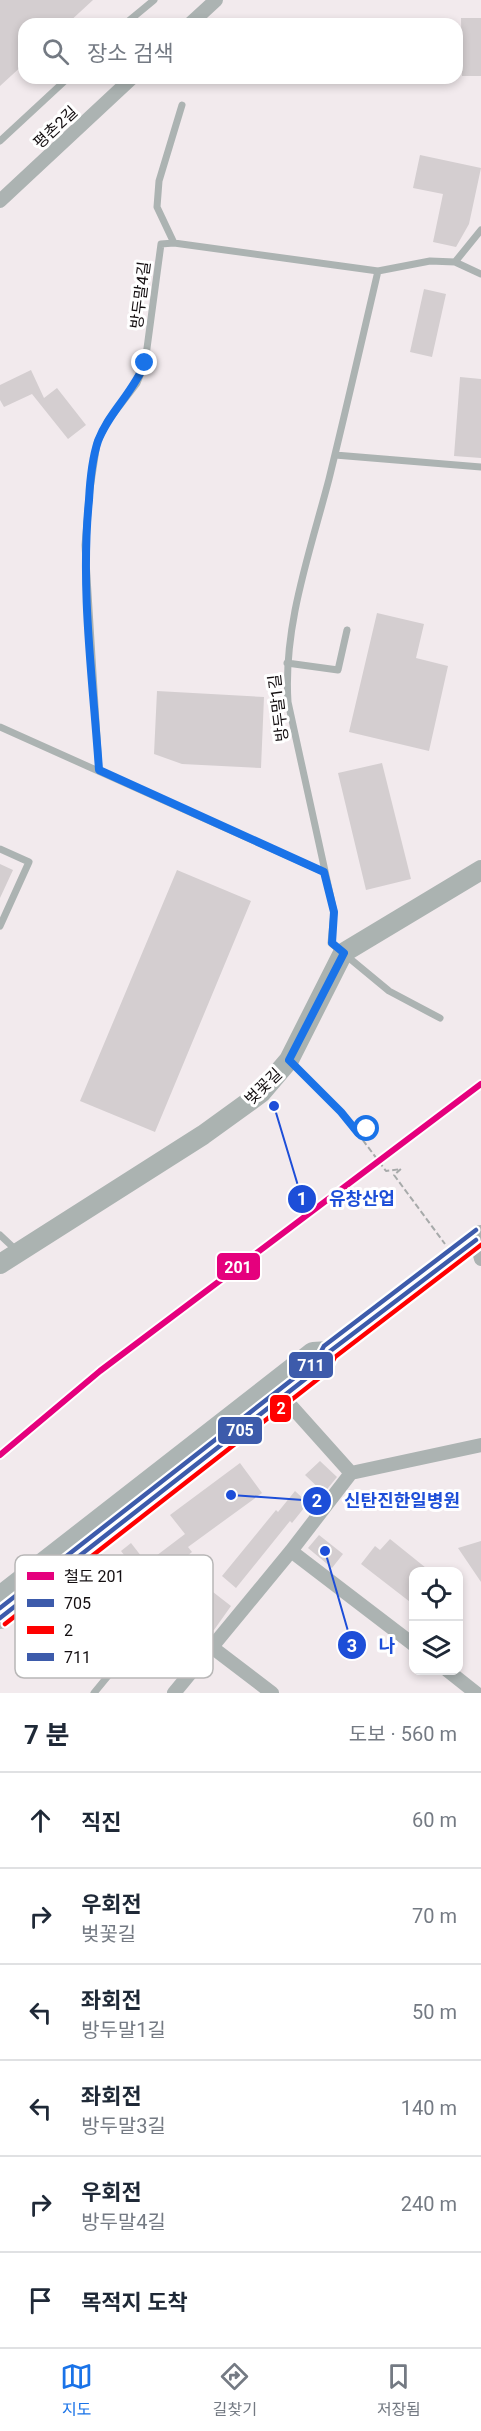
<!DOCTYPE html>
<html lang="ko">
<meta charset="utf-8">
<style>
:root{--surface:#fff;--page:#f2f2f3;--text:#1f2937;--muted:#747a83;--line:#e0e1e3;--accent:#1a73e8}
body{margin:0;font-family:Roboto,"Noto Sans KR",sans-serif;background:var(--page);color:var(--text)}
.controls{position:absolute;right:18px;bottom:18px;display:grid;overflow:hidden;border-radius:12px;box-shadow:0 3px 9px #0003}
.controls button{width:54px;height:54px;display:grid;place-items:center;padding:0;border:0;border-bottom:2px solid var(--line);background:var(--surface);color:var(--text);font:30px sans-serif}
.stop{position:absolute;width:18px;height:18px;margin:-14px;border:4px solid #1a73e8;border-radius:50%;background:#fff}
.stop.end{background:#1a73e8;border-color:#fff;box-shadow:0 2px 6px #0008}
.list{margin:0;padding:0;list-style:none}
h2{display:flex;justify-content:space-between;align-items:center;height:78px;margin:0;padding:0 24px;font-size:26px}
h2 small{font-size:20px;font-weight:400;color:var(--muted)}
.list li{display:grid;grid-template-columns:39px 1fr auto;gap:18px;align-items:center;box-sizing:border-box;height:96px;padding:0 24px;border-top:2px solid var(--line)}
.list b{display:block;font-size:22px;white-space:nowrap}
.list p{margin:0;font-size:20px;white-space:nowrap;color:var(--muted)}
.list em{font-size:20px;font-style:normal;color:var(--muted)}
.icon{flex:none;width:33px;height:33px;fill:none;stroke:currentColor;stroke-width:2;stroke-linecap:round;stroke-linejoin:round}
.map{position:relative;flex:none;width:481px;height:1693px;overflow:hidden}
.search{position:absolute;background:var(--surface);box-shadow:0 3px 9px #0003;left:18px;right:18px;top:18px;height:66px;display:flex;align-items:center;gap:15px;box-sizing:border-box;padding:0 21px;border-radius:18px;color:var(--muted);font-size:22px}
.sheet{height:654px;background:var(--surface)}
nav{display:flex;justify-content:space-around;align-items:center;box-sizing:border-box;height:84px;border-top:2px solid var(--line);background:var(--surface);font-size:16px;color:var(--muted)}
nav a{display:grid;justify-items:center;gap:3px}
nav .on{color:var(--accent)}
.map>svg:first-child{display:block}
</style>
<div class="map">
<svg width="481" height="1693" viewBox="0 0 481 1693">
<rect width="100%" height="100%" fill="#f2eaed"/>
<path fill="#d4ced0" d="M0 0H93L67 24H24V64L0 86Z
M461 18H481V76H462Z
M420 155 481 168 469 224 456 247 433 242 443 194 413 188Z
M424 289 446 294 432 357 410 352Z
M31 370 44 398 57 388 86 425 68 439 32 394 4 407 0 400V385Z
M460 377 481 379V458L454 456Z
M377 613 424 624 416 658 448 666 429 751 349 732Z
M157 691 264 697 261 768 182 764 154 754Z
M382 763 411 879 366 890 338 773Z
M0 864 13 870 0 898Z
M177 870 251 901 155 1132 80 1101Z
M320 1461 337 1477 324 1493 305 1475Z
M240 1463 262 1493 188 1547 192 1552 163 1575 179 1592 181 1590 201 1606 213 1592 231 1606 214 1630 206 1631 168 1602 146 1581 132 1573 135 1569 121 1551 131 1543 145 1561 150 1557 152 1559 185 1534 170 1515Z
M295 1491 308 1503 292 1523 290 1521 236 1588 222 1576 276 1510 278 1512Z
M319 1535 343 1554 332 1568 308 1548Z
M390 1539 431 1572H414V1605L361 1564 375 1546 380 1550Z
M481 1541V1582L458 1548Z"/>
<g fill="none" stroke-linecap="round" stroke-linejoin="round">
<path stroke="#a7aaaa" stroke-width="2" stroke-dasharray="6 3" stroke-linecap="butt" d="M299 1071 341 1112 358 1133 367 1129 362 1139 386 1171 401 1169 394 1175 445 1244"/>
<path stroke="#acb3b2" stroke-width="7" d="M125 24 154 0
M0 141 68 78
M174 243 157 207 159 181 182 105
M455 262 481 274
M378 271C362 340 346 410 329 479 310 552 283 626 288 702L334 912 331 943 389 991 440 1018
M335 455 481 467
M287 663 338 670 347 630
M0 727 324 872
M99 770 85 545 90 489 97 443 107 422 137 383 145 363 161 244 174 243 378 271 430 261 455 262 481 230
M0 849 29 862 0 926
M0 1235 16 1250
M94 1693 163 1609"/>
<path stroke="#acb3b2" stroke-width="14" d="M190 24 216 0
M0 201 132 78
M480 1240H476L481 1259
M283 1397 351 1473
M291 1551 414 1645
M87 1552 272 1693
M447 1670 476 1693
M174 1693 291 1551 351 1473 481 1445"/>
<path stroke="#abb3b1" stroke-width="20" d="M0 1264 203 1135 261 1093 289 1060 343 953 481 870"/>
<path stroke="#acb4b3" stroke-width="22" d="M0 1597 313 1353 329 1352
M0 1618 322 1366 329 1352 481 1236"/>
<defs>
<path id="bus-1" d="M0 1618 322 1366 329 1352 476 1240"/>
<path id="bus-2" d="M5 1624 327 1372 335 1357 481 1245"/>
<path id="bus-3" d="M0 1608 316 1361 324 1346 476 1230"/>
</defs>
<use href="#bus-1" stroke="#fff" stroke-width="9"/>
<use href="#bus-2" stroke="#fff" stroke-width="9"/>
<use href="#bus-3" stroke="#fff" stroke-width="9"/>
<use href="#bus-1" stroke="#3d5bab" stroke-width="4.5"/>
<use href="#bus-2" stroke="#f00" stroke-width="4.5"/>
<use href="#bus-3" stroke="#3d5bab" stroke-width="4.5"/>
<defs>
<path id="rail-1" d="M0 1455 100 1371 481 1084"/>
</defs>
<use href="#rail-1" stroke="#fff" stroke-width="10"/>
<use href="#rail-1" stroke="#e5007d" stroke-width="6"/>
</g>
<g fill="none" stroke-linecap="round" stroke-linejoin="round">
<path stroke="#1a73e8" stroke-width="8" d="M145 363C133 393 109 412 98 441 92 459 90 481 89 500 80 589 93 681 99 770L324 872 334 912 332 943 344 953 289 1060 341 1112 358 1133 367 1129"/>
</g>
<g text-anchor="middle" stroke-width="6" stroke-linejoin="round" paint-order="stroke">
<g font-size="16" fill="#130e10" stroke="#fff">
<text transform="translate(55 127) rotate(-43)" y="6">평촌2길</text>
<text transform="translate(140 295) rotate(-83)" y="6">방두말4길</text>
<text transform="translate(278 708) rotate(-97)" y="6">방두말1길</text>
<text transform="translate(263 1086) rotate(-44)" y="6">벚꽃길</text>
</g>
</g>
<rect x="15" y="1555" width="198" height="123" rx="9" fill="#fff" stroke="#b8b7b7" stroke-width="1.5"/>
<rect x="27" y="1572" width="27" height="8" fill="#e5007d"/>
<rect x="27" y="1599" width="27" height="8" fill="#3d5bab"/>
<rect x="27" y="1626" width="27" height="8" fill="#f00"/>
<rect x="27" y="1653" width="27" height="8" fill="#3d5bab"/>
<g font-size="16" fill="#130e10">
<text x="64" y="1582">철도 201</text>
<text x="64" y="1609">705</text>
<text x="64" y="1636">2</text>
<text x="64" y="1663">711</text>
</g>
<path fill="none" stroke="#1d4ed8" stroke-width="2" d="M274 1106L302 1199M231 1495L317 1501M325 1551L352 1645"/>
<g fill="#1d4ed8" stroke="#fff" stroke-width="2">
<circle cx="274" cy="1106" r="6"/>
<circle cx="231" cy="1495" r="6"/>
<circle cx="325" cy="1551" r="6"/>
<circle cx="302" cy="1199" r="15"/>
<circle cx="317" cy="1501" r="15"/>
<circle cx="352" cy="1645" r="15"/>
</g>
<g font-size="18" text-anchor="middle" font-weight="bold" fill="#fff">
<text x="302" y="1205">1</text>
<text x="317" y="1507">2</text>
<text x="352" y="1652">3</text>
</g>
<g font-size="18" text-anchor="middle" font-weight="bold" fill="#1d4ed8" stroke="#fff" stroke-width="6" stroke-linejoin="round" paint-order="stroke">
<text x="362" y="1205">유창산업</text>
<text x="402" y="1507">신탄진한일병원</text>
<text x="387" y="1652">나</text>
</g>
<g stroke="#fff" stroke-width="2">
<rect x="216" y="1252" width="45" height="29" rx="6" fill="#e5007d"/>
<rect x="288" y="1351" width="46" height="28" rx="6" fill="#3d5bab"/>
<rect x="269" y="1394" width="23" height="29" rx="6" fill="#f00"/>
<rect x="217" y="1416" width="46" height="29" rx="6" fill="#3d5bab"/>
</g>
<g font-size="16" text-anchor="middle" font-weight="bold" fill="#fff">
<text x="238" y="1273">201</text>
<text x="311" y="1371">711</text>
<text x="281" y="1414">2</text>
<text x="240" y="1436">705</text>
</g>
</svg>
<div class="controls">
<button><svg class="icon" aria-label="locate" viewBox="0 0 24 24"><circle cx="12" cy="12" r="6"/><path d="M12 2v4M12 18v4M2 12h4M18 12h4"/></svg></button>
<button><svg class="icon" aria-label="layers" viewBox="0 0 24 24"><path d="M12 4l9 5-9 5-9-5zM3 14l9 5 9-5"/></svg></button>
</div>
<div class="stop" style="left:367px;top:1129px"></div>
<div class="stop end" style="left:145px;top:363px"></div>
<div class="search"><svg class="icon" aria-label="search" viewBox="0 0 24 24"><circle cx="10" cy="10" r="6"/><path d="M15 15l6 6"/></svg>장소 검색</div>
</div>
<section class="sheet">
<h2>7 분<small>도보 · 560 m</small></h2>
<ul class="list">
<li><svg class="icon" aria-label="ahead" viewBox="0 0 24 24"><path d="M12 20V5M6 11l6-6 6 6"/></svg><div><b>직진</b></div><em>60 m</em></li>
<li><svg class="icon" aria-label="right" viewBox="0 0 24 24"><path d="M7 20v-9h11M14 6l5 5-5 5"/></svg><div><b>우회전</b><p>벚꽃길</p></div><em>70 m</em></li>
<li><svg class="icon" aria-label="left" viewBox="0 0 24 24"><path d="M17 20v-9H6M10 6l-5 5 5 5"/></svg><div><b>좌회전</b><p>방두말1길</p></div><em>50 m</em></li>
<li><svg class="icon" aria-label="left" viewBox="0 0 24 24"><path d="M17 20v-9H6M10 6l-5 5 5 5"/></svg><div><b>좌회전</b><p>방두말3길</p></div><em>140 m</em></li>
<li><svg class="icon" aria-label="right" viewBox="0 0 24 24"><path d="M7 20v-9h11M14 6l5 5-5 5"/></svg><div><b>우회전</b><p>방두말4길</p></div><em>240 m</em></li>
<li><svg class="icon" aria-label="arrive" viewBox="0 0 24 24"><path d="M6 21V4h12l-3 4 3 4H6"/></svg><div><b>목적지 도착</b></div></li>
</ul>
</section>
<nav>
<a class="on"><svg class="icon" aria-label="map" viewBox="0 0 24 24"><path d="M3 6l6-2 6 2 6-2v14l-6 2-6-2-6 2zM9 4v14M15 6v14"/></svg>지도</a>
<a><svg class="icon" aria-label="directions" viewBox="0 0 24 24"><path d="M12 3l9 9-9 9-9-9zM9 14v-3h6M13 9l2 2-2 2"/></svg>길찾기</a>
<a><svg class="icon" aria-label="saved" viewBox="0 0 24 24"><path d="M7 4h10v16l-5-4-5 4z"/></svg>저장됨</a>
</nav>
